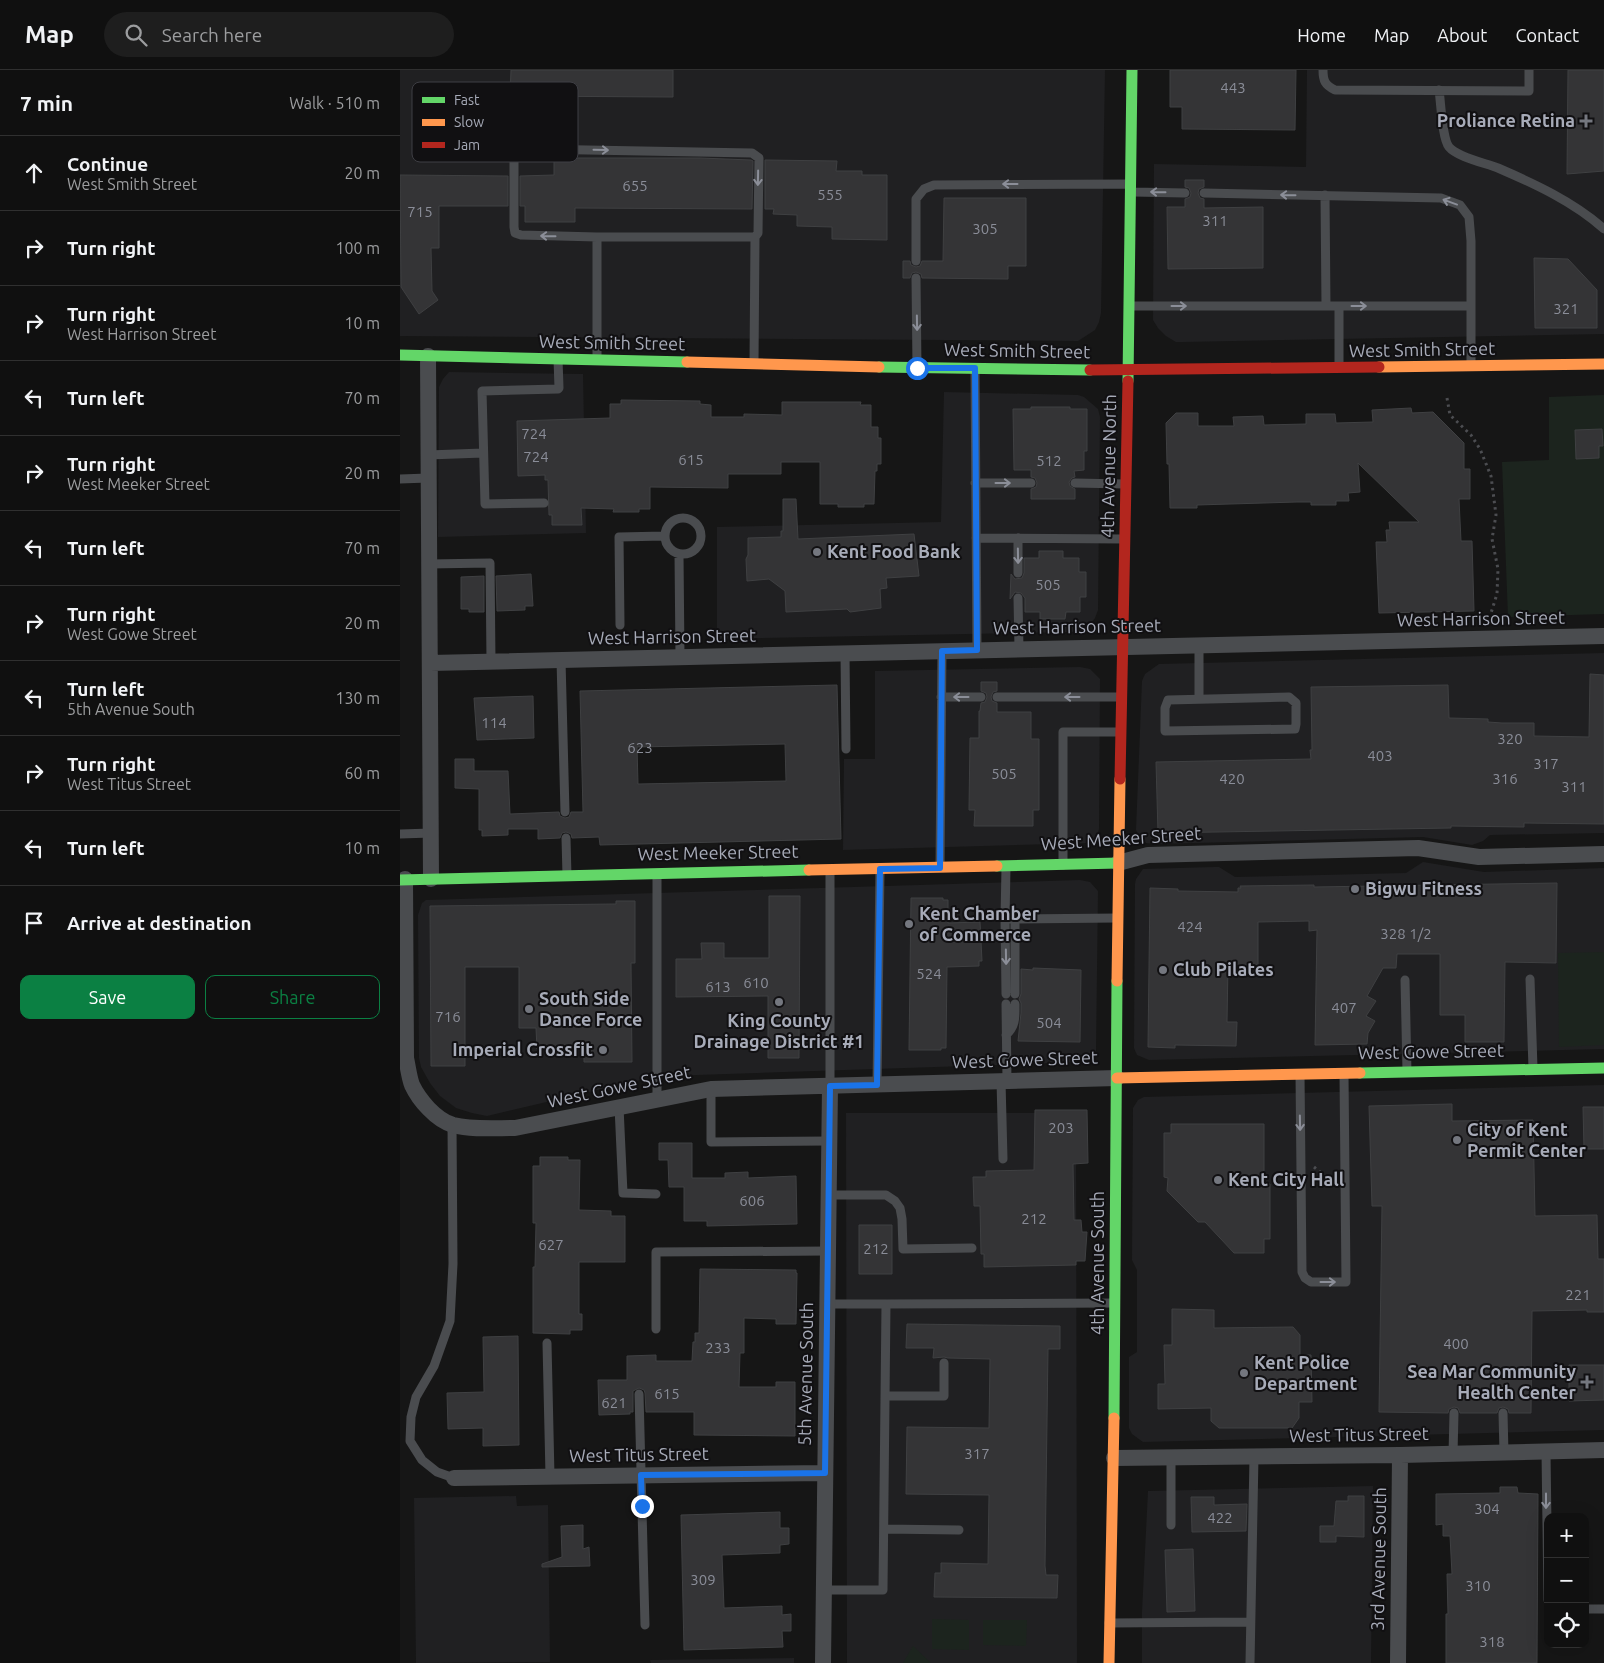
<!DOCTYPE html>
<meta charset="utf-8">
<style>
:root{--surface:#101010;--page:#1e1e1e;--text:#f1f3f6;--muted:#9c9d9f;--line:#303030;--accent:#0b8043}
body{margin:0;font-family:Ubuntu,sans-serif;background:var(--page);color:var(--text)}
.controls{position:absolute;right:15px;bottom:15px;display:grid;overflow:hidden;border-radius:10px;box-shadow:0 5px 20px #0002}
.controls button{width:45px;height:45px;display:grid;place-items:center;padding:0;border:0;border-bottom:1px solid var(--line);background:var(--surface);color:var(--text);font:25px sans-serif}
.stop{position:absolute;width:15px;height:15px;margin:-11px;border:4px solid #1a73e8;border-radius:50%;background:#fff}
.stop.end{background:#1a73e8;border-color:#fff;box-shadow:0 1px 5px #0008}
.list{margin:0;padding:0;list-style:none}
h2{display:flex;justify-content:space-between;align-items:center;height:65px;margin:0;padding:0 20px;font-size:21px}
h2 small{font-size:16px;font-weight:400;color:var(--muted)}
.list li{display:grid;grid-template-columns:32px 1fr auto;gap:15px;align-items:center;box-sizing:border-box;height:75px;padding:0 20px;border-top:1px solid var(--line)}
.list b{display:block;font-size:19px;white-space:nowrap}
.list p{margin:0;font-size:16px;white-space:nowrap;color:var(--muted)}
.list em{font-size:16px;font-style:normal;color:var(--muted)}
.actions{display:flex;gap:10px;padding:15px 20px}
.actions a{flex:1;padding:11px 0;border:1px solid var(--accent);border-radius:10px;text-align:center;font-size:18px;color:var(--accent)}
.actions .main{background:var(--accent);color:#fff}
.icon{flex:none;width:28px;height:28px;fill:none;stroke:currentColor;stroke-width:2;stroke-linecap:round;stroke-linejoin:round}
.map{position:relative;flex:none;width:1204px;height:1593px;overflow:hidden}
header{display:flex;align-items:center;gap:30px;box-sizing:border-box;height:70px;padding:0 25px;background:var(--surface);border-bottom:1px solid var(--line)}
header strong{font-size:24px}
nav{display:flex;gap:28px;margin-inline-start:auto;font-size:18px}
.search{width:350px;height:45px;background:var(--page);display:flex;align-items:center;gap:12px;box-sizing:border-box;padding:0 18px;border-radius:28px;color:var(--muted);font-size:19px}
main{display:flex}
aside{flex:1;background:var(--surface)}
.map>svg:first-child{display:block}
</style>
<header>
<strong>Map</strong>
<div class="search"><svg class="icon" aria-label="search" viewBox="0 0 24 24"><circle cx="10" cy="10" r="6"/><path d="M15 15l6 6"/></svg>Search here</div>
<nav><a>Home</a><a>Map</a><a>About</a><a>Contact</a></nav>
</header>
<main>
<aside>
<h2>7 min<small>Walk · 510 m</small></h2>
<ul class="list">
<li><svg class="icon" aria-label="ahead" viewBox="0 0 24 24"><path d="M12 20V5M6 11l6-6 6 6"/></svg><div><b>Continue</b><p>West Smith Street</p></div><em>20 m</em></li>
<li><svg class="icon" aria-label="right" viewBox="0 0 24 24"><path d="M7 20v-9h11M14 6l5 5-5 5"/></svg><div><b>Turn right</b></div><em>100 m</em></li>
<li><svg class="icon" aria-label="right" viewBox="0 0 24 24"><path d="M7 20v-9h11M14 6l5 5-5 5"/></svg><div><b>Turn right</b><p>West Harrison Street</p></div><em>10 m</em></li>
<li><svg class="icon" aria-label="left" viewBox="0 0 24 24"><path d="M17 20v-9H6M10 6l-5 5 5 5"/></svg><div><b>Turn left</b></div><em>70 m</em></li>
<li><svg class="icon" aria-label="right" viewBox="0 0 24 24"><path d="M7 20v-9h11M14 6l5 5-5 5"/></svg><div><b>Turn right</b><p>West Meeker Street</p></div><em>20 m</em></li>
<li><svg class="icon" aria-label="left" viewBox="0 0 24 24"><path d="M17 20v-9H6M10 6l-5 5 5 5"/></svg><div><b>Turn left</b></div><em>70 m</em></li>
<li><svg class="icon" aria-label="right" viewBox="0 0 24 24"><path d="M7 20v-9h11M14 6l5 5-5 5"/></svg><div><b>Turn right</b><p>West Gowe Street</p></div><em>20 m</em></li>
<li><svg class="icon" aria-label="left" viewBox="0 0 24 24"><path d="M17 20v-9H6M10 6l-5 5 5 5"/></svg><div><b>Turn left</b><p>5th Avenue South</p></div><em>130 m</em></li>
<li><svg class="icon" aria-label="right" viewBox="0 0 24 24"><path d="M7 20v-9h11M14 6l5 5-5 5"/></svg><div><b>Turn right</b><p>West Titus Street</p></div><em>60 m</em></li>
<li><svg class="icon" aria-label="left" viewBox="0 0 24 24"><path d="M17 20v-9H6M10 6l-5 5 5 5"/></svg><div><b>Turn left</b></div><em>10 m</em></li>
<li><svg class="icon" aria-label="arrive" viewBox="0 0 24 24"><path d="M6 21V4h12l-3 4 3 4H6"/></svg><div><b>Arrive at destination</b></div></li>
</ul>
<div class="actions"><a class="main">Save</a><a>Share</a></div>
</aside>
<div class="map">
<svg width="1204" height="1593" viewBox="0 0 1204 1593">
<rect width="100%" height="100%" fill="#161616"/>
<path fill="#202022" d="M0 0H705L701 243 699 252 695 260 678 271 0 266Z
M907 0H1204V264L783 272H776L766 266 758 258 753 250 754 94 906 97Z
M49 302 183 304 186 463 38 467 39 317 43 309Z
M544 322 678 325 684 327 698 339 700 347 698 540 695 548 689 556 672 562 317 569V457L541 452Z
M1204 583V763L1090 765 1083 771 1072 775 1023 767 755 774 746 773 738 764 736 760 742 611 745 604 759 594Z
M680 597 690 599 700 609 699 759 697 766 692 771 688 773 443 780 444 689H475V601Z
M1023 792 1084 802 1204 798V979L749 990 737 985 734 978 735 814 736 809 743 799 814 797H819L835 807 1006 803Z
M680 810 690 812 698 821 696 981 688 990 682 992 267 1006 249 1008 87 1046 72 1043 56 1038 40 1026 30 1013 21 997 19 988 18 845 22 833 26 830Z
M1204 1015V1360L743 1372 732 1364 729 1358V1287L737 1282V1200L732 1190 733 1038 738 1030 744 1027Z
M446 1043H676L677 1593H447Z
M973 1416 971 1593H742V1542L748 1421Z
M116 1426 117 1436 148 1435 150 1592 16 1593 14 1428Z
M394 1588V1593H251L250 1590Z"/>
<path fill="#1c241e" d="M1204 325V544L1108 547 1102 392 1149 390V327Z
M1204 882V975L1159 977 1158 883Z
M532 1549 569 1550V1580L532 1579Z
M583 1550H627L626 1576 583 1575Z
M513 1576 531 1593H503Z"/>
<path fill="#343436" stroke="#3f4042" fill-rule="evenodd" d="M111 0H273V27L110 26Z
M770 0H896L895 60 782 59V37H770Z
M1168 0H1204V101L1167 104Z
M154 88H300L351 90 353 91 352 139 175 138V152H125V136H120V106L154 105Z
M365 90 437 91 436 101H462V105H487V170L432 169V157L397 156V145L373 144 374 139H365Z
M0 105 108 106V136H39V178H31L32 221 38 230 19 244 1 217Z
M785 110H804V117L799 119 798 123 800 128 804 129V138L863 137V198L768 199 767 137H785V129L790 127 791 123 789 118 785 117Z
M544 128H626V196H608V209L522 208 521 204 516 202 512 203 510 208H503V191H510L511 195 516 197 520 196 522 191H543Z
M1134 188 1168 189 1197 220V258H1135Z
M221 330 300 331V334L311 335V347H344V344L382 345V332H461L460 335H471V357H478V368H481V394H477V401H475L474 434H464V437H438V434H420V392H381V404H328V418L250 417V439H239V442H213L214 439 181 438 182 455H152V445H149L148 410H145V405L118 406 117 351 210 348V334H221Z
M631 337H670V339H687V381H684V400L674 401 675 407 672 408 669 412 670 416 675 419V429H631V419L636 417 637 413 635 408 631 407V400H614L613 339H631Z
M1011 338 1012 343 1033 342 1064 373V399H1070V429H1059L1061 471H1072L1074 541 979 543 976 472H987L986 460H990L989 452H1019L958 393 960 422 948 423 949 431H936V435H911V432H897L797 435V438H770L769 394H767L766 353 776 343H798V356H834L833 347 863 346 864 355 906 354V344H935L936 353 973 352 972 340Z
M1202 359 1203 376H1199V388L1176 389 1175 360Z
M383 429H396L398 469 514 464 519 506 486 508 487 518 480 519 481 538 450 542 447 539 386 542 385 521 369 509 347 511 346 489 348 485V468L381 467V461H383Z
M639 481H663V488H679V502H686V527H680V542H666L665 549H640V542H625V528L621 523 615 522 610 529 611 504 615 509 622 508 624 503V488H639Z
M131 504 133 536H125V540L97 541 96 506Z
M84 506V542H69V539H61V507Z
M1190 604 1204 605V754L1124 753V757L1051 756V758L758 763 756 692 911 689 910 680H912L911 617 1048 615 1049 648 1088 649V652L1102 653H1134V666L1189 667Z
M581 612H597V621L593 622 591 627 592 631 597 633V642H631V669H639V740H633V756H574L575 740H569L570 668H579V641H580L581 633 585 632 587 627 586 623 581 621Z
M437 615 441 769 200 775 199 767 172 768 171 764 166 762 162 763 160 768 138 769V759H108V765L82 766V760H79V719L55 718V689H74V701H108L110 744 159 742 160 746 165 748 169 747 171 742H183L180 621ZM385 674 386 711 238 714 237 677Z
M133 626 134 668 77 670 74 628Z
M1157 813 1156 893 1105 892 1104 972H1065V945H1040V884H997L996 898H983L967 926 976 931 966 946 975 951 968 963 967 974 915 975 917 860 909 861V851L858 852V895H828L827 952H837L836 976 775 975V978L748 977 750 818 778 819V821L838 822V818H841L840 816 914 815V817Z
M369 826H400L399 988H368V926L276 927V889H302L301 873H324V888H369Z
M511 828H543V830H548V853L580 852 582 891H579V896L547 897 546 978H541V980H509Z
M216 831H235V893H231L232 992H184V979H137L136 958H119V897H65V996H31L30 836 216 834Z
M633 898 681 900 680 972 618 971 621 943V933L619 929 621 924V899L633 900Z
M1052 1034V1051L1133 1050 1135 1146 1197 1145 1198 1189H1204V1242H1187V1240L1132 1241 1131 1343H1109L1108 1339 1103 1337 1099 1338 1097 1343H1060L1058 1338 1054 1337 1049 1339 1048 1343 979 1342 982 1136H972L969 1036Z
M1183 1037H1204V1079H1184Z
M635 1040H687L688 1093 673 1094 674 1150H681L682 1162H687L685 1191H676V1195L584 1197V1184H581L580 1136H574L573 1107H586V1101L634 1100Z
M771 1054H864V1114H870V1169H864V1183H834L805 1152H798L767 1121 768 1108 764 1107V1063H771Z
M259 1073H292V1108H325V1103L348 1102V1108L396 1106 397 1154 307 1156V1151H284V1117H269L268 1090H259Z
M140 1087H168V1090H180L179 1140 211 1141V1146H225V1192H179V1244H182V1260H170V1264L133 1263V1197H135L136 1153H133V1096H140Z
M459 1155H492V1204H459Z
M300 1199 396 1200V1203H397L396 1254H376V1249L344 1248V1283H340L339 1317H376V1312H395V1366L294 1365V1342H246L245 1323 244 1320 239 1318 233 1321V1342H230V1344L199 1345 198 1310H227V1286L256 1285V1291H292L293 1272H295V1263H299Z
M772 1239 814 1240V1258L893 1257 900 1265V1285H911L912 1332H899V1348L892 1358H819L811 1351V1338L758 1339V1314H765L764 1275H772Z
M507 1254 660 1256V1279H648L645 1496 646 1505H658L657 1528 534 1527 535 1503H541V1493L588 1494 589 1425 506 1424 507 1357 589 1358 590 1289 548 1288 544 1287 533 1288 534 1278H506Z
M118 1266 119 1375 83 1376V1358L48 1359 47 1323 84 1322 83 1267Z
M1169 1295H1204V1330L1169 1331Z
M1100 1417H1117L1118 1423 1138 1424 1137 1593H1046V1544H1048L1047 1504H1052L1050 1466H1043V1454L1036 1455V1424L1100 1423Z
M948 1426H964V1467L936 1466V1472H920V1456H934L936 1431H948Z
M791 1427H814V1435L847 1434 846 1461 792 1462Z
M380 1442V1458H389V1474L380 1475V1483L322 1485 324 1538 382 1536V1545L391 1544V1561H382L383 1577 284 1580 281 1445Z
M183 1455V1479L189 1477 190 1496 142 1497V1494L162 1487 161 1456Z
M793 1479 795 1541 767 1542 765 1480Z"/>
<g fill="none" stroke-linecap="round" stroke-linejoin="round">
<path stroke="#4c4d51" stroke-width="3" stroke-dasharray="2.5 4" stroke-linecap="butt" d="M1047 328 1050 345 1071 365 1080 379 1091 406 1096 445 1092 469 1098 499 1097 524 1091 543
M914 1097 926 1107 933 1109"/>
<path stroke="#4a4c4f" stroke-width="9" d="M923 0C923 11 925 15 935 20L1129 21V0
M1039 20C1041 33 1042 68 1049 77 1057 87 1085 93 1098 98 1135 114 1174 132 1204 159
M733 122 785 123
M804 123 1041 128 1060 135 1069 147 1071 171V294
M925 125 926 236
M197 167 121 165 115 163 114 157V90L122 81 133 79 352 83 359 88 358 163 355 167
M516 191V129L524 119 534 115 731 114
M516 208 517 298
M731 236H1071
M939 236V296
M197 289V167H355L354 294
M575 300 577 580
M28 385 83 383
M0 409 28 408
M575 413H631
M675 413 724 414
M144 433 85 434 82 321 158 319 159 318 158 289
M265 466a18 18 0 1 1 36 0a18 18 0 1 1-36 0Z
M576 468 723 469
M618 468V503
M279 484 280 587
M29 494 90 493 91 591
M618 528 619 579
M220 555 219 467 264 466
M799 575V628
M445 583 446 679
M161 590 165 742
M541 627H581
M597 627H721
M889 627 896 633V654L895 659 765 661V638L768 630Z
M0 764 31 763
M166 768 167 806
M663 795V662H720
M540 797 542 581
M606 797 605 849 717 848
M257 805V1029
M605 849 606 924
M615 849V924
M1130 909 1133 998
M1005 910 1007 1002
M606 934 607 1011
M606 965C616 956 615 947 615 934
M900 1004 902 1202 905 1208 911 1212H946L944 1004
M601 1011 603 1089
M477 1015 480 800
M430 1016V801
M311 1019V1072L429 1071
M219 1037 223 1123 256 1124
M52 1054 53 1194 50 1251 34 1296 16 1327 11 1347 10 1371 22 1390 37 1402 54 1408
M428 1125H486L495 1131 500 1138 502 1149 503 1179 572 1178
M486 1234 715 1233
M256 1259V1182L428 1181
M147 1273 150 1406
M239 1324 245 1555
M485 1326H544V1293
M1103 1343 1104 1383
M1146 1382 1148 1530
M1053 1384 1054 1343
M771 1388V1455
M484 1459 559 1460
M424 1520H483L486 1234H427
M1185 1539H1204
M709 1553 850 1552
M850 1593 854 1387"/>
<path stroke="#4a4c4f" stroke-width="16" d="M28 286 31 809
M30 593 1204 566
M718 793 748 785 1018 778 1079 787 1204 784
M5 809 6 988C8 997 9 1007 12 1015 19 1030 36 1050 53 1055 72 1060 95 1058 115 1058L311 1019 717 1008
M714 1388 1000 1385 1204 1380
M54 1408 425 1403
M423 1593 430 1016
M998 1593 1000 1385"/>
<path stroke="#63d668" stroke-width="11" d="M0 285 287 292
M479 297 690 300
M728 311 732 0
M597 796 718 793
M0 810 409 800
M960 1003 1204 998
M714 1348 717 911"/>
<path stroke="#ff974d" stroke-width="11" d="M287 292 479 297
M979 297 1204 294
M409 800 597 796
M717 911 720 709
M717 1008 960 1003
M709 1593 714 1348"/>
<path stroke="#b3261e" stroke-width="11" d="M690 300 979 297
M720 709 728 311"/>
</g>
<defs><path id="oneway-shaft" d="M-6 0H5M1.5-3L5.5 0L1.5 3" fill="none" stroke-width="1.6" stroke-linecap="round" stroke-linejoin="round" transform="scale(1.25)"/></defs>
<g stroke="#8b8e98">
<use href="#oneway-shaft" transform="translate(201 80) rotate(1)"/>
<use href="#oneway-shaft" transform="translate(358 108) rotate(91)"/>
<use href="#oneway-shaft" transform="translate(610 114) rotate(180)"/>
<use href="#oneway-shaft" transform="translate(758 122) rotate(-179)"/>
<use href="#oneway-shaft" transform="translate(888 125) rotate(-179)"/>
<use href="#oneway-shaft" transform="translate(1050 132) rotate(-160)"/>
<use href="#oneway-shaft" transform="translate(148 166) rotate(-179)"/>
<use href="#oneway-shaft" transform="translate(779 236)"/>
<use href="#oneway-shaft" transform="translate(959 236)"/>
<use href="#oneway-shaft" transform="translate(517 253) rotate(89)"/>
<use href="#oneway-shaft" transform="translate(603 413)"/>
<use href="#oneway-shaft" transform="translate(618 486) rotate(89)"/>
<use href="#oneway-shaft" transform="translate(561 627) rotate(-180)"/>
<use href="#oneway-shaft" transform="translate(672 627) rotate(180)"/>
<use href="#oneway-shaft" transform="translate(606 887) rotate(89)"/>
<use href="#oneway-shaft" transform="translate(900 1053) rotate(89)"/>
<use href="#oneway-shaft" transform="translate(928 1212)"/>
<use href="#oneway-shaft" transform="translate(1146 1431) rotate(90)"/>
</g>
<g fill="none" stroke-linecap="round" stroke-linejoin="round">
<path stroke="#1a73e8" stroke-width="6" d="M242 1436 241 1405 425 1403 430 1016 477 1015 480 799 540 798 542 581 577 580 575 298H517"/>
</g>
<g fill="#74777f" stroke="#111012" stroke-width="2">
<path d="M1183.5 43.5h5v5h5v5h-5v5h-5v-5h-5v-5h5z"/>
<circle cx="417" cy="482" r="5"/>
<circle cx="955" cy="819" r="5"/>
<circle cx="509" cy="854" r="5"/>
<circle cx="763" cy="900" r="5"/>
<circle cx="379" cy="932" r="5"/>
<circle cx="129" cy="939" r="5"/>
<circle cx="203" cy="980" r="5"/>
<circle cx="1057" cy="1070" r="5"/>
<circle cx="818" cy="1110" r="5"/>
<circle cx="844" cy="1303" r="5"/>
<path d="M1184.5 1304.5h5v5h5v5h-5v5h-5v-5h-5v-5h5z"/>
</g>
<g text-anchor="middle" stroke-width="4" stroke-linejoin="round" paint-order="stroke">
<g font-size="15" fill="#8a8d98">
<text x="833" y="23">443</text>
<text x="235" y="121">655</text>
<text x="430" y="130">555</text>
<text x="20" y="147">715</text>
<text x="815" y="156">311</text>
<text x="585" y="164">305</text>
<text x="1166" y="244">321</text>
<text x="134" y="369">724</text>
<text x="136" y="392">724</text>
<text x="291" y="395">615</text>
<text x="649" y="396">512</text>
<text x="648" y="520">505</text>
<text x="94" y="658">114</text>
<text x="1110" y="674">320</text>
<text x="240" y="683">623</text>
<text x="980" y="691">403</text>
<text x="1146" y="699">317</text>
<text x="604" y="709">505</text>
<text x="832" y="714">420</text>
<text x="1105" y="714">316</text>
<text x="1174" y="722">311</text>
<text x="790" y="862">424</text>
<text x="1006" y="869">328 1/2</text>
<text x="529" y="909">524</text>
<text x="356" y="918">610</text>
<text x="318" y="922">613</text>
<text x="944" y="943">407</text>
<text x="48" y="952">716</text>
<text x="649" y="958">504</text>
<text x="661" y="1063">203</text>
<text x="352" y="1136">606</text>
<text x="634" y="1154">212</text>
<text x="151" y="1180">627</text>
<text x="476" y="1184">212</text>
<text x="1178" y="1230">221</text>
<text x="1056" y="1279">400</text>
<text x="318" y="1283">233</text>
<text x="267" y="1329">615</text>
<text x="214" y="1338">621</text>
<text x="577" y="1389">317</text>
<text x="1087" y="1444">304</text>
<text x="820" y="1453">422</text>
<text x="303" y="1515">309</text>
<text x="1078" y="1521">310</text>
<text x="1092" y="1577">318</text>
</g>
<g font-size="18" font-weight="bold" fill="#a7abb8" stroke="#111012" text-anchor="start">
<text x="1175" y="57" text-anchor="end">Proliance Retina</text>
<text x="427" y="488">Kent Food Bank</text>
<text x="965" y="825">Bigwu Fitness</text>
<text x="519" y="850">Kent Chamber<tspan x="519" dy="21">of Commerce</tspan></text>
<text x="773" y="906">Club Pilates</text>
<text x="139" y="935">South Side<tspan x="139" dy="21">Dance Force</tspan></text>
<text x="379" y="957" text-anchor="middle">King County<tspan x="379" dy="21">Drainage District #1</tspan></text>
<text x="193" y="986" text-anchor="end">Imperial Crossfit</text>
<text x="1067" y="1066">City of Kent<tspan x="1067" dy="21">Permit Center</tspan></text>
<text x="828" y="1116">Kent City Hall</text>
<text x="854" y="1299">Kent Police<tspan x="854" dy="21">Department</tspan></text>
<text x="1176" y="1308" text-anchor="end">Sea Mar Community<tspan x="1176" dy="21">Health Center</tspan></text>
</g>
<g font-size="18" fill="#a7abb8" stroke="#111012">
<text transform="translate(212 273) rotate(1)" y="6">West Smith Street</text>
<text transform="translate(1022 280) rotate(-1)" y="6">West Smith Street</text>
<text transform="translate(617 281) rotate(1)" y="6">West Smith Street</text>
<text transform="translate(709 396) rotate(-89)" y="6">4th Avenue North</text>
<text transform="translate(1081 549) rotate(-1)" y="6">West Harrison Street</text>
<text transform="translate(677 557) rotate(-1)" y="6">West Harrison Street</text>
<text transform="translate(272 567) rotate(-1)" y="6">West Harrison Street</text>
<text transform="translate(721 769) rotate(-4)" y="6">West Meeker Street</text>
<text transform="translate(318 783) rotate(-1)" y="6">West Meeker Street</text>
<text transform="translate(1031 982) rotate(-1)" y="6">West Gowe Street</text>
<text transform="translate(625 990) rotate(-2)" y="6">West Gowe Street</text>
<text transform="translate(219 1017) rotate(-12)" y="6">West Gowe Street</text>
<text transform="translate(698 1193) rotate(-90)" y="6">4th Avenue South</text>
<text transform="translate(406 1304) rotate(-89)" y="6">5th Avenue South</text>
<text transform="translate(959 1365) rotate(-1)" y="6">West Titus Street</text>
<text transform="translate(239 1385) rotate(-1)" y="6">West Titus Street</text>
<text transform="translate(979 1489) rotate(-89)" y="6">3rd Avenue South</text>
</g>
</g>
<rect x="12" y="12" width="166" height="80" rx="8" fill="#111012" stroke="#3e3e44" stroke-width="1"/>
<rect x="22" y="27" width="23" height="6" fill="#63d668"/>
<rect x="22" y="49" width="23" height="7" fill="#ff974d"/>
<rect x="22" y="72" width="23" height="6" fill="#b3261e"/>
<g font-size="14" fill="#a7abb8">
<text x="54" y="35">Fast</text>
<text x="54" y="57">Slow</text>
<text x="54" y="80">Jam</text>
</g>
</svg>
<div class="controls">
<button>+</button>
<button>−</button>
<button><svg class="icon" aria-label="locate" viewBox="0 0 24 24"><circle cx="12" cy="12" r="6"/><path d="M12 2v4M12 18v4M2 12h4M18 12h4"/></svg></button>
</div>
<div class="stop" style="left:517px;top:298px"></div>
<div class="stop end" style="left:242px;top:1436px"></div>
</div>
</main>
